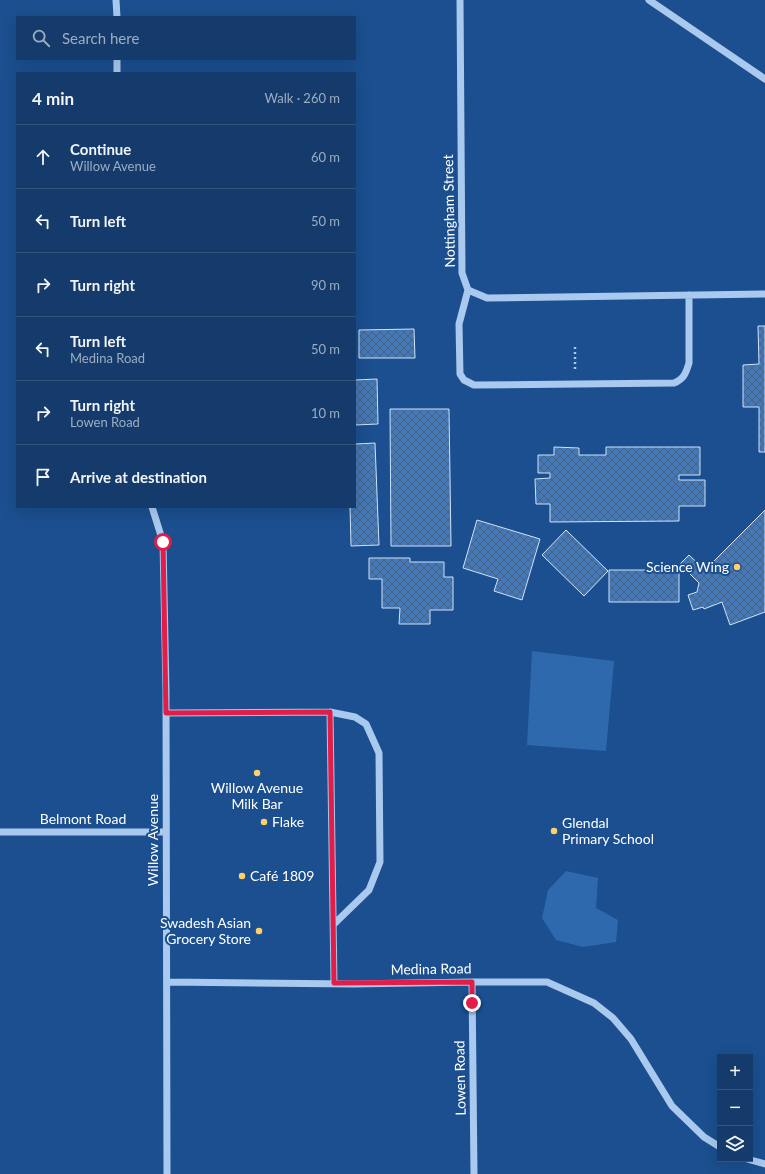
<!DOCTYPE html>
<meta charset="utf-8">
<style>
:root{--surface:#143b6b;--page:#1d4271;--text:#f1f3f6;--muted:#9dadc1;--line:#33557e}
body{margin:0;font-family:Lato,sans-serif;background:var(--page);color:var(--text)}
.controls{position:absolute;right:12px;bottom:12px;display:grid;overflow:hidden;border-radius:0px;box-shadow:0 4px 16px #0002}
.controls button{width:36px;height:36px;display:grid;place-items:center;padding:0;border:0;border-bottom:1px solid var(--line);background:var(--surface);color:var(--text);font:20px sans-serif}
.stop{position:absolute;width:12px;height:12px;margin:-9px;border:3px solid #e11d48;border-radius:50%;background:#fff}
.stop.end{background:#e11d48;border-color:#fff;box-shadow:0 1px 4px #0008}
.list{margin:0;padding:0;list-style:none}
h2{display:flex;justify-content:space-between;align-items:center;height:52px;margin:0;padding:0 16px;font-size:17px}
h2 small{font-size:13px;font-weight:400;color:var(--muted)}
.list li{display:grid;grid-template-columns:26px 1fr auto;gap:12px;align-items:center;box-sizing:border-box;height:64px;padding:0 16px;border-top:1px solid var(--line)}
.list b{display:block;font-size:15px;white-space:nowrap}
.list p{margin:0;font-size:13px;white-space:nowrap;color:var(--muted)}
.list em{font-size:13px;font-style:normal;color:var(--muted)}
.icon{flex:none;width:22px;height:22px;fill:none;stroke:currentColor;stroke-width:2;stroke-linecap:round;stroke-linejoin:round}
.map{position:relative;flex:none;width:765px;height:1174px;overflow:hidden}
.search{position:absolute;background:var(--surface);box-shadow:0 4px 16px #0002;left:16px;top:16px;width:340px;height:44px;display:flex;align-items:center;gap:10px;box-sizing:border-box;padding:0 14px;border-radius:0px;color:var(--muted);font-size:15px}
.panel{position:absolute;background:var(--surface);box-shadow:0 4px 16px #0002;left:16px;top:72px;width:340px;height:436px;border-radius:0px}
.map>svg:first-child{display:block}
</style>
<div class="map">
<svg width="765" height="1174" viewBox="0 0 765 1174">
<defs>
<pattern id="building-cross-hatch" width="8" height="8" patternUnits="userSpaceOnUse"><rect width="8" height="8" fill="#4478b7"/><path d="M0 0l8 8M0 8l8-8" fill="none" stroke="#486282"/></pattern>
</defs>
<rect width="100%" height="100%" fill="#1b4f8f"/>
<path fill="#2e69ad" d="M532 651 614 661 606 751 527 745Z
M566 871 598 878 596 908 618 920 616 942 583 947 556 940 542 918 548 890Z"/>
<path fill="url(#building-cross-hatch)" stroke="#cfe3fa" d="M758 326H765V452H759V407H743V365L759 364Z
M414 329 415 358H359V330Z
M377 379 378 424 355 425V380Z
M390 409H449L451 546H391Z
M375 443 379 545 351 546 350 507H355V444Z
M554 447 579 448V455H606V447H700V475H679V480H705V506H679V521L550 522V504H536L535 479 550 478V473H538V455H554Z
M765 510V612L730 625 722 602 704 609 703 607 693 610 688 595 697 592 699 583 680 564 689 555 705 570Z
M477 520 540 539 522 600 494 591 498 579 463 568Z
M566 530 608 571 584 596 542 555Z
M369 558H410V562H444V577H453V610H430V624H399L400 608H382V579H369Z
M609 570H679V602H609Z"/>
<g fill="none" stroke-linecap="round" stroke-linejoin="round">
<path stroke="#a9c9ee" stroke-width="2.5" stroke-dasharray="2 3" stroke-linecap="butt" d="M575 347V372"/>
<path stroke="#a9c9ee" stroke-width="7" d="M116 0 117 17
M460 0 462 273 468 290 487 298 765 294
M649 0 765 79
M117 59V73
M468 290 459 324 460 374 464 380 474 385 674 383C684 379 686 373 689 363V295
M152 507 163 542 166 691 167 1174
M330 712 355 717 366 724 379 753 380 862 369 890 334 924
M166 713 330 712 334 983
M0 832H165
M167 982 353 984 472 982H547L594 1003 613 1018 631 1039 672 1106 704 1137 720 1147
M472 982 474 1174
M747 1159 765 1164"/>
</g>
<g fill="none" stroke-linecap="round" stroke-linejoin="round">
<path stroke="#e11d48" stroke-width="5" d="M163 542 166 713 330 712 334 983 472 982V1003"/>
</g>
<g fill="#ffd166" stroke="#1b4f8f" stroke-width="1.5">
<circle cx="737" cy="567" r="4"/>
<circle cx="257" cy="773" r="4"/>
<circle cx="264" cy="822" r="4"/>
<circle cx="554" cy="831" r="4"/>
<circle cx="242" cy="876" r="4"/>
<circle cx="259" cy="931" r="4"/>
</g>
<g text-anchor="middle" stroke-width="4" stroke-linejoin="round" paint-order="stroke">
<g font-size="14" fill="#fff" stroke="#1b4f8f">
<text transform="translate(449 211) rotate(-91)" y="5">Nottingham Street</text>
<text x="83" y="824">Belmont Road</text>
<text transform="translate(153 840) rotate(-90)" y="5">Willow Avenue</text>
<text transform="translate(431 969) rotate(-1)" y="5">Medina Road</text>
<text transform="translate(460 1078) rotate(-91)" y="5">Lowen Road</text>
</g>
<g font-size="14" fill="#fff" stroke="#1b4f8f" text-anchor="start">
<text x="729" y="572" text-anchor="end">Science Wing</text>
<text x="257" y="793" text-anchor="middle">Willow Avenue<tspan x="257" dy="16">Milk Bar</tspan></text>
<text x="272" y="827">Flake</text>
<text x="562" y="828">Glendal<tspan x="562" dy="16">Primary School</tspan></text>
<text x="250" y="881">Café 1809</text>
<text x="251" y="928" text-anchor="end">Swadesh Asian<tspan x="251" dy="16">Grocery Store</tspan></text>
</g>
</g>
</svg>
<div class="controls">
<button>+</button>
<button>−</button>
<button><svg class="icon" aria-label="layers" viewBox="0 0 24 24"><path d="M12 4l9 5-9 5-9-5zM3 14l9 5 9-5"/></svg></button>
</div>
<div class="stop" style="left:163px;top:542px"></div>
<div class="stop end" style="left:472px;top:1003px"></div>
<div class="search"><svg class="icon" aria-label="search" viewBox="0 0 24 24"><circle cx="10" cy="10" r="6"/><path d="M15 15l6 6"/></svg>Search here</div>
<section class="panel">
<h2>4 min<small>Walk · 260 m</small></h2>
<ul class="list">
<li><svg class="icon" aria-label="ahead" viewBox="0 0 24 24"><path d="M12 20V5M6 11l6-6 6 6"/></svg><div><b>Continue</b><p>Willow Avenue</p></div><em>60 m</em></li>
<li><svg class="icon" aria-label="left" viewBox="0 0 24 24"><path d="M17 20v-9H6M10 6l-5 5 5 5"/></svg><div><b>Turn left</b></div><em>50 m</em></li>
<li><svg class="icon" aria-label="right" viewBox="0 0 24 24"><path d="M7 20v-9h11M14 6l5 5-5 5"/></svg><div><b>Turn right</b></div><em>90 m</em></li>
<li><svg class="icon" aria-label="left" viewBox="0 0 24 24"><path d="M17 20v-9H6M10 6l-5 5 5 5"/></svg><div><b>Turn left</b><p>Medina Road</p></div><em>50 m</em></li>
<li><svg class="icon" aria-label="right" viewBox="0 0 24 24"><path d="M7 20v-9h11M14 6l5 5-5 5"/></svg><div><b>Turn right</b><p>Lowen Road</p></div><em>10 m</em></li>
<li><svg class="icon" aria-label="arrive" viewBox="0 0 24 24"><path d="M6 21V4h12l-3 4 3 4H6"/></svg><div><b>Arrive at destination</b></div></li>
</ul>
</section>
</div>
